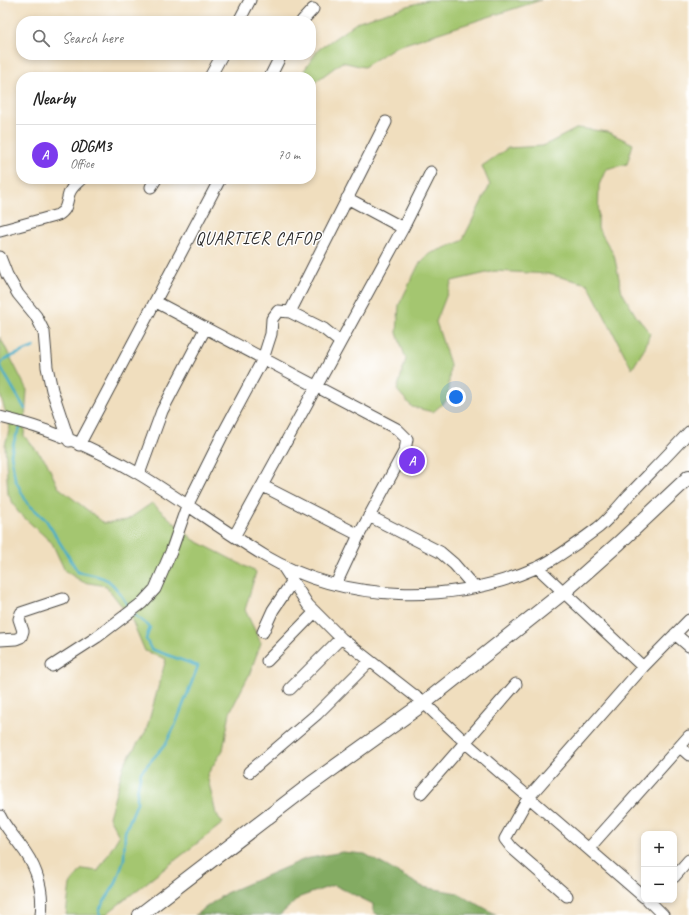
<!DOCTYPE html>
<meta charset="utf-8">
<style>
:root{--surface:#fff;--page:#f6f6f6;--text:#222;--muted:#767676;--line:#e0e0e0;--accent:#7c3aed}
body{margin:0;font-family:Caveat,sans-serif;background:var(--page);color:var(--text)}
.controls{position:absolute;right:12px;bottom:12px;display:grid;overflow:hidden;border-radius:8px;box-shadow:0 2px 6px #0003}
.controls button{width:36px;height:36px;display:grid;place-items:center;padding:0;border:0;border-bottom:1px solid var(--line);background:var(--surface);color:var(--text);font:20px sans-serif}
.you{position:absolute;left:456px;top:397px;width:14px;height:14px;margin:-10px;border:3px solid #fff;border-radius:50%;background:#1a73e8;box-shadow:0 0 0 6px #1a73e833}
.badge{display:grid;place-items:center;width:26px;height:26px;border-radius:50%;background:var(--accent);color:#fff;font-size:13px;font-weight:700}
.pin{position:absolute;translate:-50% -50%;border:2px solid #fff;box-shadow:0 1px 4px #0006}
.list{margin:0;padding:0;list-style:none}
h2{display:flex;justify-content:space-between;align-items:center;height:52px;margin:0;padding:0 16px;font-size:17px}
h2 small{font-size:13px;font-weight:400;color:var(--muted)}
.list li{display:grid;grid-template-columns:26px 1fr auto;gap:12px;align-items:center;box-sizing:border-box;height:60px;padding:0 16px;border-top:1px solid var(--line)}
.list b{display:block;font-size:15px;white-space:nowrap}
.list p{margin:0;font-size:13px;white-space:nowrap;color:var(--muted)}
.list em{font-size:13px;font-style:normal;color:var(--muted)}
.icon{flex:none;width:22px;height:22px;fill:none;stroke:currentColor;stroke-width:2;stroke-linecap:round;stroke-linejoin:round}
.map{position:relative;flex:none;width:689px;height:915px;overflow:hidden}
.search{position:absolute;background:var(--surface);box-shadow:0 2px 6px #0003;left:16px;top:16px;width:300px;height:44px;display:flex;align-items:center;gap:10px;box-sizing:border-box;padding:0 14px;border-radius:16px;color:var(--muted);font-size:15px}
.panel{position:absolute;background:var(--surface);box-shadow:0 2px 6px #0003;left:16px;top:72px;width:300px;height:112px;border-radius:16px}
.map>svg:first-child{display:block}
</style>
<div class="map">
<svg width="689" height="915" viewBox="0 0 689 915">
<rect width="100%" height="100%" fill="#fff"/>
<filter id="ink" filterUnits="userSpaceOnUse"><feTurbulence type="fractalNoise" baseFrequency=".025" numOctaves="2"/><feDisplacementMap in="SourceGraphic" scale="8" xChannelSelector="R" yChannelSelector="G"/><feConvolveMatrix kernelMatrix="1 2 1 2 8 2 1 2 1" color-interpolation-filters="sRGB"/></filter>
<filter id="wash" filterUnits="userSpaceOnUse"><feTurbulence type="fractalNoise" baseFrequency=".012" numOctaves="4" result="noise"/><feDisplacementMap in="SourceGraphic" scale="16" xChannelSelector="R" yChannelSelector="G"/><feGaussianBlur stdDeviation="0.9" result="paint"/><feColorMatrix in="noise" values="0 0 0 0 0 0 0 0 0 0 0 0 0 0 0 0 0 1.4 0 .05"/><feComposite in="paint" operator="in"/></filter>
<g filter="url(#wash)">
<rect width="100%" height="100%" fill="#f0debe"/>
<path fill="#a4c66f" stroke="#68784d" d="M427 0H541L395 47 364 67 342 62 311 85V77H302L301 75 318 50 359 21Z
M578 128 608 132 633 144 627 164 606 169 599 185 598 228 614 255 622 292 636 316 650 333 645 348 632 369 588 284 548 274 495 271 452 281 436 322 450 364 448 399 433 412 412 407 397 390 406 359 397 333 399 305 419 264 429 254 462 241 490 185 482 166 508 148 543 146Z
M0 337 27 390 24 436 46 461 58 487 104 523 127 520 152 503 194 540 256 572 245 610 261 643 249 675 230 712 223 750 207 775 216 814 223 823 105 915H66L70 884 82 869 98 871 119 836 109 817 124 764 146 731 166 659 145 651 131 618 106 586 83 582 65 571 52 543 18 512 8 494 5 445 10 427 0 394Z"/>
<path fill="#83ab62" stroke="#576b46" d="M342 852 365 854 423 887 458 893 497 915H378L373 911V904L334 885 300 897 280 915H195L226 893 305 859Z"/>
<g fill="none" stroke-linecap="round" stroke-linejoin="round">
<path stroke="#49aec8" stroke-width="2.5" d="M0 364 5 359 34 347
M0 366 25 409
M20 428 15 438 11 454 15 479 27 503 46 520 78 572C110 578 110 578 128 606
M100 915 99 910 116 883 124 859 125 832 137 803V791L141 772 165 745 175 726 198 666 151 649 146 639 150 627 133 614"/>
</g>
</g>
<g filter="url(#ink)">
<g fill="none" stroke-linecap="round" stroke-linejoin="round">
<defs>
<path id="minor" d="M239 21 250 0
M302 21 313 9
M210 77 222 55
M270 77 281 55
M151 187 156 179
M347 198 403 228
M0 231 58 215C68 209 66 203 69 194 71 187 77 183 81 179
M0 257 7 275 18 294 36 316 44 332 47 367 52 390 69 441
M156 302 397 429 407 439 405 450 359 535 336 584
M290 312 324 329 340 342
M0 417C48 428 96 449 139 474 182 500 222 530 265 556 345 603 452 605 536 568 554 561 583 539 599 527 610 518 619 506 629 495 649 474 669 454 689 432
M79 445 220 179
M139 474 162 411 205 329
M263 486 359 535
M369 516 440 552 454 564 474 587
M235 535 403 228 431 172
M282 565 308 605 341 638 424 703 466 743 644 897
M538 568 643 667
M263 632 273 610 292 582
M675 634 689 646
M0 640 16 639 21 637 23 631 19 619 21 613 63 599
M267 661 315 612
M52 666 97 637 142 603 155 589 171 552 187 506 225 430 263 359 271 334 272 319 278 311 290 312 386 122
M290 689 341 638
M680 747 689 755
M249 772 317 714 370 661
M421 793 516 684
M0 816C5 827 13 835 20 845 36 865 44 889 41 915
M589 848 689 736
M674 877 689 860
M567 896 512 848 505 839 528 798 643 667 689 620
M648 900 663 915"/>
<path id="major" d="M140 915 311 784 424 703 565 591 619 543 689 477"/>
</defs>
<use href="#minor" stroke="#494641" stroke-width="13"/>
<use href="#major" stroke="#494641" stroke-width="16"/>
<use href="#minor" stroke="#fff" stroke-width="11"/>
<use href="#major" stroke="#fff" stroke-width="14"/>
</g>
</g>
<g text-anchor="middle" stroke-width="3" stroke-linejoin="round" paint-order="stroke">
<g font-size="17" letter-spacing="1" fill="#2b2b2b" stroke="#fff">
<text x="258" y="244">QUARTIER CAFOP</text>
</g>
</g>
</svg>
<div class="controls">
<button>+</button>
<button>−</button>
</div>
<div class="you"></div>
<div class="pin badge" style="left:412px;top:461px">A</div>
<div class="search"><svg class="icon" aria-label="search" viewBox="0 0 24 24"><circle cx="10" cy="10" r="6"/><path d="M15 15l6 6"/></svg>Search here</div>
<section class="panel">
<h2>Nearby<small></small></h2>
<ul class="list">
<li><span class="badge">A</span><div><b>ODGM3</b><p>Office</p></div><em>70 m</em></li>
</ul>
</section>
</div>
